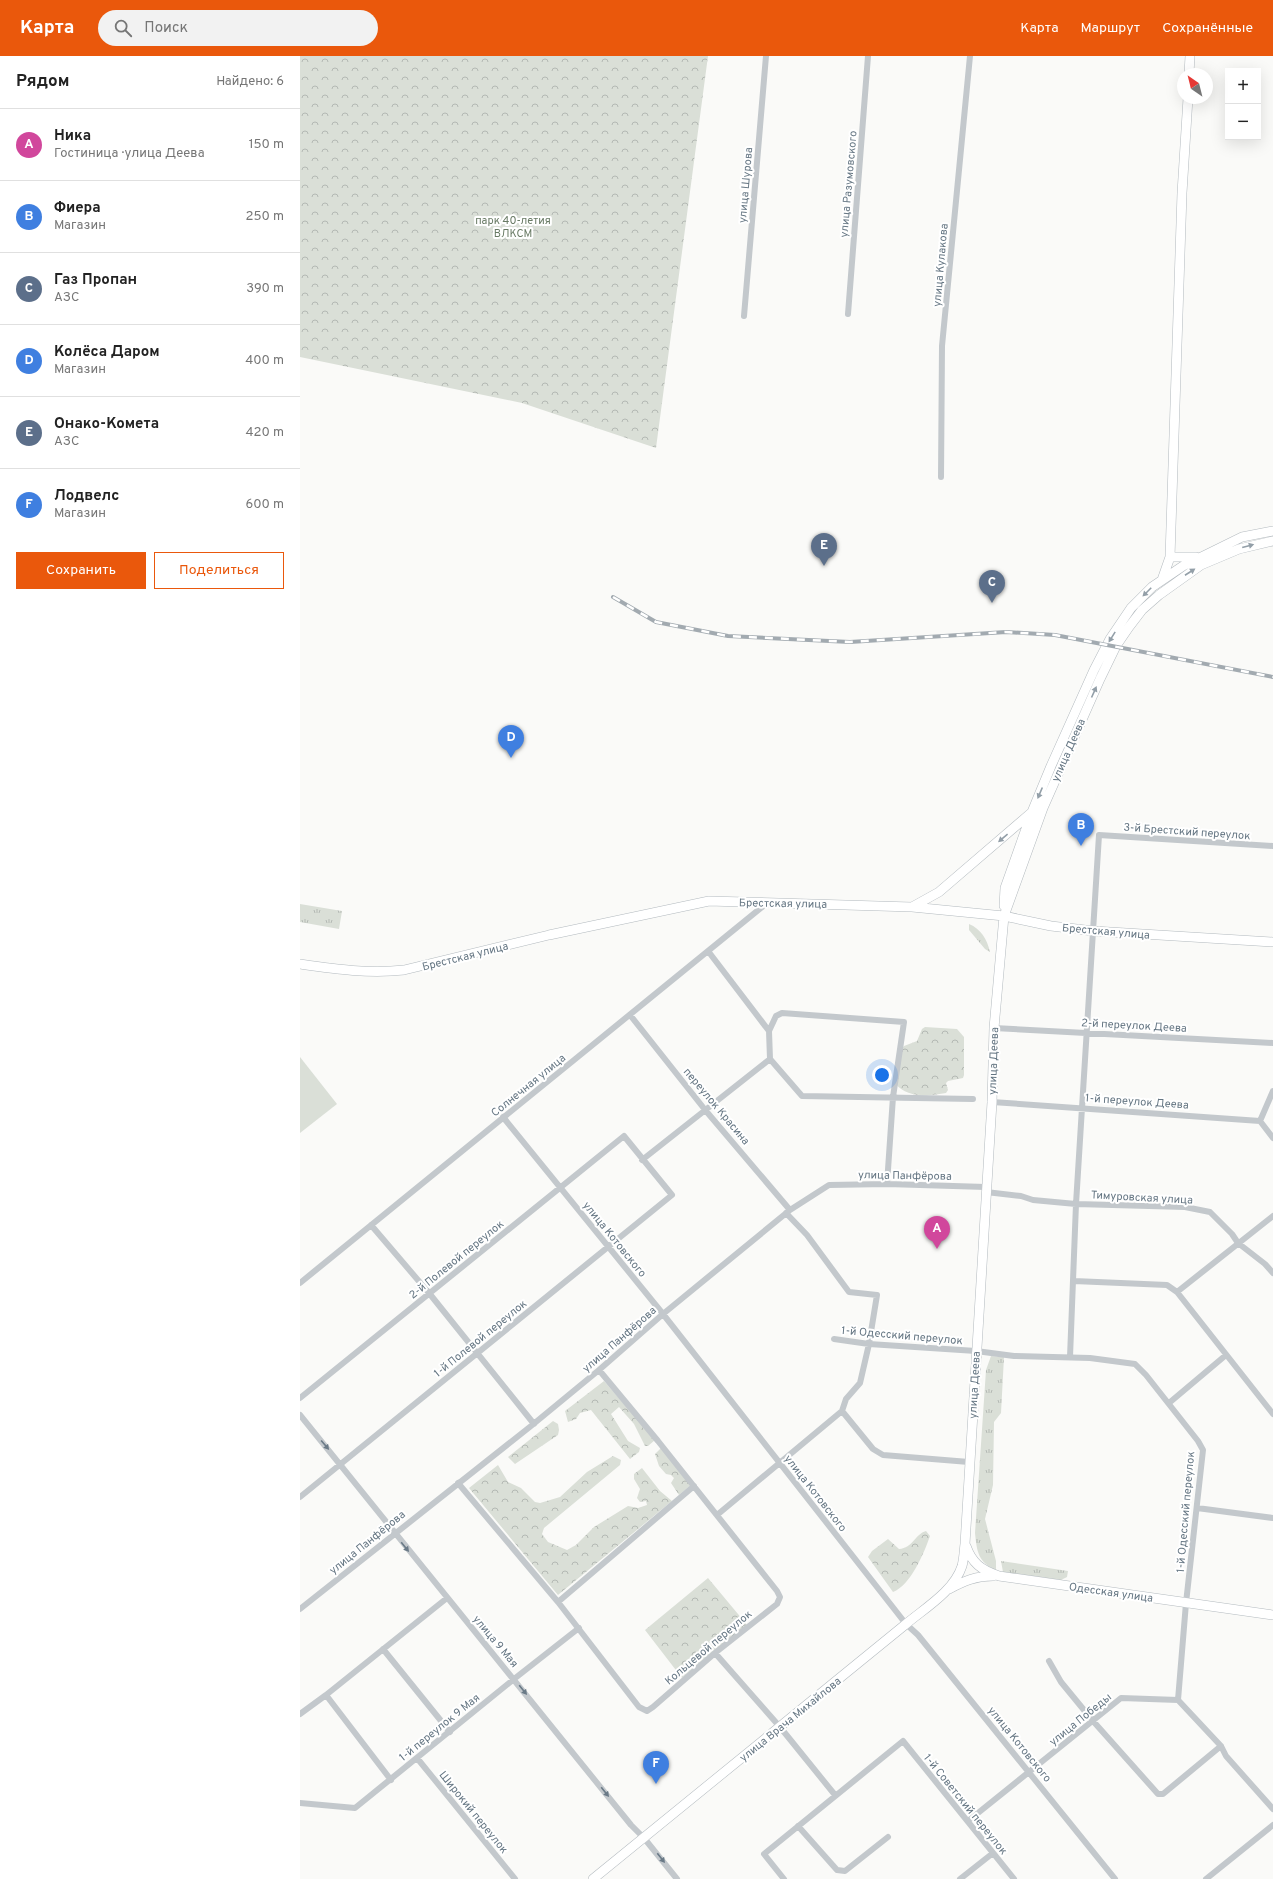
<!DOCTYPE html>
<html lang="ru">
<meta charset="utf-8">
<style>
:root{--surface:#fff;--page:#f2f2f2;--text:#222;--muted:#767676;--line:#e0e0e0;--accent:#ea580c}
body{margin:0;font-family:Overpass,sans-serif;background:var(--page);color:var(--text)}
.controls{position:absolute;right:12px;top:12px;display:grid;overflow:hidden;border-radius:0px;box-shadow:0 4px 16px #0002}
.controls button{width:36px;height:36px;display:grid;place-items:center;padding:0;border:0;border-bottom:1px solid var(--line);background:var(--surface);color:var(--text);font:20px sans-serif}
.compass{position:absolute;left:877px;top:12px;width:36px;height:36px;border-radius:50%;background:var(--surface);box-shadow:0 4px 16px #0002;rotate:325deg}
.you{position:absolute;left:582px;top:1019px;width:14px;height:14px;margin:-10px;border:3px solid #fff;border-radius:50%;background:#1a73e8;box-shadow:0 0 0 6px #1a73e833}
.badge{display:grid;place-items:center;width:26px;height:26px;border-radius:50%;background:var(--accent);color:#fff;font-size:13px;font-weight:700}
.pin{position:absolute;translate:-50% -33px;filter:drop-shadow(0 1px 2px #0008)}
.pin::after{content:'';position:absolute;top:21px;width:14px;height:12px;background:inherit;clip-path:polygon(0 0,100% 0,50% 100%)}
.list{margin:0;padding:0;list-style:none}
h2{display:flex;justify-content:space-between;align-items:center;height:52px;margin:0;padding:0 16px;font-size:17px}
h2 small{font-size:13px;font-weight:400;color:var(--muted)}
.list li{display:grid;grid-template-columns:26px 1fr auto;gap:12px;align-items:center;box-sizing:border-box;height:72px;padding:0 16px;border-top:1px solid var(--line)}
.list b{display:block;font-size:15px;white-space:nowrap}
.list p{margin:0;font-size:13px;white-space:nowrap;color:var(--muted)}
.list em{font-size:13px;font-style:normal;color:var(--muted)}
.actions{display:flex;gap:8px;padding:12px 16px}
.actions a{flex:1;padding:9px 0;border:1px solid var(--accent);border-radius:0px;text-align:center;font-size:14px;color:var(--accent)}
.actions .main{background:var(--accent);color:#fff}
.icon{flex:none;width:22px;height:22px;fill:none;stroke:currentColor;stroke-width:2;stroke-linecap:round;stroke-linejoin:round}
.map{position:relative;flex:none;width:973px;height:1823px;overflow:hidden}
header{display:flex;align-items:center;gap:24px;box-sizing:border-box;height:56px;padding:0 20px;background:var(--accent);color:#fff}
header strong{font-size:19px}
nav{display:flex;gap:22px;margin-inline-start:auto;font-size:14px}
.search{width:280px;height:36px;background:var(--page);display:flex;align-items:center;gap:10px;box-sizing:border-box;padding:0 14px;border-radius:22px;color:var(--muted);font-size:15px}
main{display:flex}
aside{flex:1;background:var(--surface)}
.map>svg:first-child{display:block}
</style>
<header>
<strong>Карта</strong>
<div class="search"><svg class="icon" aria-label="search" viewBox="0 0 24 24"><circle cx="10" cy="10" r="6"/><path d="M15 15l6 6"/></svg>Поиск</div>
<nav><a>Карта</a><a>Маршрут</a><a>Сохранённые</a></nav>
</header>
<main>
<aside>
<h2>Рядом<small>Найдено: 6</small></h2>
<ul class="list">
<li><span class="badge" style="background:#d1479c">A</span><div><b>Ника</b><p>Гостиница · улица Деева</p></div><em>150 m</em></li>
<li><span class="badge" style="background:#3f7fe0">B</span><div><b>Фиера</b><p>Магазин</p></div><em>250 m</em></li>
<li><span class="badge" style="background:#5c6f8a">C</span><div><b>Газ Пропан</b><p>АЗС</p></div><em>390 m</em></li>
<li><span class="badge" style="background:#3f7fe0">D</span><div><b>Колёса Даром</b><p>Магазин</p></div><em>400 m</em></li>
<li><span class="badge" style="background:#5c6f8a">E</span><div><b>Онако-Комета</b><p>АЗС</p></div><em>420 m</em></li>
<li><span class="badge" style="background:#3f7fe0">F</span><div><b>Лодвелс</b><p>Магазин</p></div><em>600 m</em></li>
</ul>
<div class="actions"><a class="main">Сохранить</a><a>Поделиться</a></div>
</aside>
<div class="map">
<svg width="973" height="1823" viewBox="0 0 973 1823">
<defs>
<pattern id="grass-tufts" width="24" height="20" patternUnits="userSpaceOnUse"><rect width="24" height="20" fill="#dadfd7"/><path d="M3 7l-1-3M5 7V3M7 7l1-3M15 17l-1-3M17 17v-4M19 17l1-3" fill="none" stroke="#b4b9b4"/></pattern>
<pattern id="forest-crowns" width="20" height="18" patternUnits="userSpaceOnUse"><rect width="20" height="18" fill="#dadfd7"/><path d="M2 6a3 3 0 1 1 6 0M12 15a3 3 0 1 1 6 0" fill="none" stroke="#b4b9b4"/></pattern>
</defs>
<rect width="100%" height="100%" fill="#fafaf8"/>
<path fill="url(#grass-tufts)" d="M0 848 42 855 39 873 0 866Z
M669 868C681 873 687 883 690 896L685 893 669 874Z
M691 1300 704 1301 701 1357 694 1366 693 1429 685 1463 696 1505V1514C678 1506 677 1496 675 1477L686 1314Z
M701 1505 768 1515 767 1521 761 1524 703 1516Z"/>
<path fill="url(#forest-crowns)" d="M0 0H408L356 392 222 347 0 301Z
M625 971 657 973 664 981V1019L663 1022 648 1025 646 1027 648 1034 646 1037C630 1040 606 1042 596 1028L600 995 604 990 617 985 622 973Z
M304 1325 355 1384 348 1390H345L334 1368 319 1351 311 1358 328 1385 340 1392 339 1396 330 1403 291 1354 280 1357 276 1363 268 1366 265 1355Z
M253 1365 258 1368 259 1374 258 1379 215 1408 208 1401Z
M361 1392 392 1428 379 1439 371 1427 374 1422 371 1419 366 1418 359 1410 355 1398Z
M313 1400 321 1404 320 1409 244 1472 242 1478 248 1486 267 1494 276 1489 294 1471 328 1450 338 1452 347 1449 346 1445 340 1446 337 1442 340 1433 334 1423V1418L342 1412 360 1435 372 1445 258 1539 169 1432 198 1409 208 1426 221 1432 235 1446 240 1447 260 1441 287 1416Z
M626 1475 630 1480C624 1497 611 1529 593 1536L568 1501 572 1495 588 1483 599 1493C613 1492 615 1478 626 1475Z
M408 1522 448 1570 382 1622 345 1574Z"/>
<path fill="#dadfd7" d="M0 1001 37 1048 0 1077Z"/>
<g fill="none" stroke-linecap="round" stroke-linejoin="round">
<defs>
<path id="secondary" d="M889 18 890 0
M870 501H896
M862 524 870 501 882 137 888 42
M704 850 705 832 732 756 751 710 794 614 810 583 831 552 852 531 883 510 942 481 973 475
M612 851 639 836 731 757
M0 908C35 913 69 918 104 914L249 879 409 845 612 851 704 860 751 870 794 875 973 886
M666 1490C672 1507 681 1514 699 1520L973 1559
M649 1533C664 1525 676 1520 693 1520
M293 1823 606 1568C625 1552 654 1535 662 1510 664 1503 664 1495 665 1488L692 1046 694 972 704 860 743 752 800 623 816 590 829 571 842 554 859 539 901 509 939 493 973 485"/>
</defs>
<use href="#secondary" stroke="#b3babf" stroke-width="10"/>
<path stroke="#c3c8cc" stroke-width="6" d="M548 258 568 0
M444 260 466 0
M641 421 642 290 670 0
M408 895 469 975
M330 959 406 1055 490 1154
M694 972 973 987
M692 1046 960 1065 973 1082
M203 1061 363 1258 606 1568 618 1579 815 1823
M960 1065 973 1035
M342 1104 470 1003
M587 1128 593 1041 604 966 482 957 476 960 469 975 470 1003 502 1040 673 1043
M686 1136 721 1140 733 1144 776 1148 885 1151 910 1156 932 1178 938 1187 965 1208 973 1217
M486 1157 507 1179 549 1236 577 1239 569 1288 560 1327 546 1343 542 1355
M71 1169 129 1237 234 1368
M774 1225 867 1229 877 1236 973 1358
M0 1227 467 847
M877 1236 973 1160
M534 1283 569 1288 676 1295 714 1300 790 1302 835 1308 846 1319 898 1385 903 1394 886 1547 878 1644
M770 1301 776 1148 799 779 973 790
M0 1342 324 1080 372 1139 0 1441
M869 1347 926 1299
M542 1355 573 1393 583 1399 669 1406
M0 1359 331 1769 344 1782 377 1823
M158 1427 258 1546 339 1651 347 1655 353 1651 415 1597 477 1548 480 1541 477 1535 358 1385 299 1314
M897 1452 973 1462
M417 1459 542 1355
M258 1546 394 1430
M0 1553 231 1370 299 1314 363 1258 490 1154 529 1129 587 1128 686 1131
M83 1593 150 1676
M415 1597 480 1671 535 1739
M749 1605 761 1626 793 1665 858 1738H863L921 1690
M26 1639 91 1724
M0 1658 26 1639 147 1542
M117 1702 215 1823
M0 1747 55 1752 214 1623 279 1572
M668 1765 821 1642 878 1644 921 1690 926 1700 973 1753
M498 1770 537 1814 545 1815 588 1781
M484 1823 464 1798 603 1685 714 1823
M660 1823 693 1797
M906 1823 973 1769"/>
<use href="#secondary" stroke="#fff" stroke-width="9"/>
<defs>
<path id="rail" d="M313 541 356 566 428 580 550 586 706 576 755 579 973 621"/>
</defs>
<use href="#rail" stroke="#a2aab0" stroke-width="4"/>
<use href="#rail" stroke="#fff" stroke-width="2.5" stroke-dasharray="8" stroke-linecap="butt"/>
</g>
<defs><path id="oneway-solid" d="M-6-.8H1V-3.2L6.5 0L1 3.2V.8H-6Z"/></defs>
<g fill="#939fa8">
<use href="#oneway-solid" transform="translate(948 490) rotate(-15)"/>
<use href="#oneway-solid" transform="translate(890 516) rotate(-33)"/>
<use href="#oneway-solid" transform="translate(847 536) rotate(135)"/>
<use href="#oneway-solid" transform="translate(812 581) rotate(122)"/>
<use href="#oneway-solid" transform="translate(794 636) rotate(-66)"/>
<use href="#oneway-solid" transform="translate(740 737) rotate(113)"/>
<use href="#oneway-solid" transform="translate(703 782) rotate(140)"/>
</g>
<g fill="#6a7a87">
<use href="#oneway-solid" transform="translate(25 1389) rotate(50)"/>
<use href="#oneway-solid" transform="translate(105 1491) rotate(51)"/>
<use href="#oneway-solid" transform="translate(223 1634) rotate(51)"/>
<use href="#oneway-solid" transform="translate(305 1736) rotate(51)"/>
<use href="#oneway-solid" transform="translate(361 1802) rotate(52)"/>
</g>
<g text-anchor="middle" stroke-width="4" stroke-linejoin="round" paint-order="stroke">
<g font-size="11" fill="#657683" stroke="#fff">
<text transform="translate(548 128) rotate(-85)" y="4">улица Разумовского</text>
<text transform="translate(445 129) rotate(-85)" y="4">улица Шурова</text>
<text transform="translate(640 209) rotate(-85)" y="4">улица Кулакова</text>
<text transform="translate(768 694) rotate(-66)" y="4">улица Деева</text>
<text transform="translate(887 775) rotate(4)" y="4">3-й Брестский переулок</text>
<text transform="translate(483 847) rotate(1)" y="4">Брестская улица</text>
<text transform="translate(806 875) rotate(5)" y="4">Брестская улица</text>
<text transform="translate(165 900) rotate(-14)" y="4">Брестская улица</text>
<text transform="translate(834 969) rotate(3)" y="4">2-й переулок Деева</text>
<text transform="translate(693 1005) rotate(-88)" y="4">улица Деева</text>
<text transform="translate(228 1029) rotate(-39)" y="4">Солнечная улица</text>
<text transform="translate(837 1045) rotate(4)" y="4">1-й переулок Деева</text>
<text transform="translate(417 1050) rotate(50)" y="4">переулок Красина</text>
<text transform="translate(605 1119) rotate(1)" y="4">улица Панфёрова</text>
<text transform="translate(842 1141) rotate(3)" y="4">Тимуровская улица</text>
<text transform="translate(315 1183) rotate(51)" y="4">улица Котовского</text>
<text transform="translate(156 1203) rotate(-39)" y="4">2-й Полевой переулок</text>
<text transform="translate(602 1279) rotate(5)" y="4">1-й Одесский переулок</text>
<text transform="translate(180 1282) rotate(-39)" y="4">1-й Полевой переулок</text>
<text transform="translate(319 1283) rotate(-41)" y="4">улица Панфёрова</text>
<text transform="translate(674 1329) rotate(-87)" y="4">улица Деева</text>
<text transform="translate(516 1437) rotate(52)" y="4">улица Котовского</text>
<text transform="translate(885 1456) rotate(-85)" y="4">1-й Одесский переулок</text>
<text transform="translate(67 1486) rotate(-39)" y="4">улица Панфёрова</text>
<text transform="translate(811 1536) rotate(8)" y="4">Одесская улица</text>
<text transform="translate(196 1585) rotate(50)" y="4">улица 9 Мая</text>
<text transform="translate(408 1591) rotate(-40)" y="4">Кольцевой переулок</text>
<text transform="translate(490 1663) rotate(-39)" y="4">улица Врача Михайлова</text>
<text transform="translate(780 1663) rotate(-39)" y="4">улица Победы</text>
<text transform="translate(139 1671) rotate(-39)" y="4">1-й переулок 9 Мая</text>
<text transform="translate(720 1688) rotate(51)" y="4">улица Котовского</text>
<text transform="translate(666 1748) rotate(51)" y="4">1-й Советский переулок</text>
<text transform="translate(174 1756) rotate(51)" y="4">Широкий переулок</text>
</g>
<g font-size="11" fill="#687a64" stroke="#fff">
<text x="213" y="168">парк 40-летия<tspan x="213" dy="13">ВЛКСМ</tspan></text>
</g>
</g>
</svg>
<div class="controls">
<button>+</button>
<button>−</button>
</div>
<svg class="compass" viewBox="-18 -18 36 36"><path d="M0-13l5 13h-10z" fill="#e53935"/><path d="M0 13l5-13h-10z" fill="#767676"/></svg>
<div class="you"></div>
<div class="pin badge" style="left:637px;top:1193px;background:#d1479c">A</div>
<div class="pin badge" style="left:781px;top:790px;background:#3f7fe0">B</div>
<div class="pin badge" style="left:692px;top:547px;background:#5c6f8a">C</div>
<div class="pin badge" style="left:211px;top:702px;background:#3f7fe0">D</div>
<div class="pin badge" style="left:524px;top:510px;background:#5c6f8a">E</div>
<div class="pin badge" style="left:356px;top:1728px;background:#3f7fe0">F</div>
</div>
</main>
